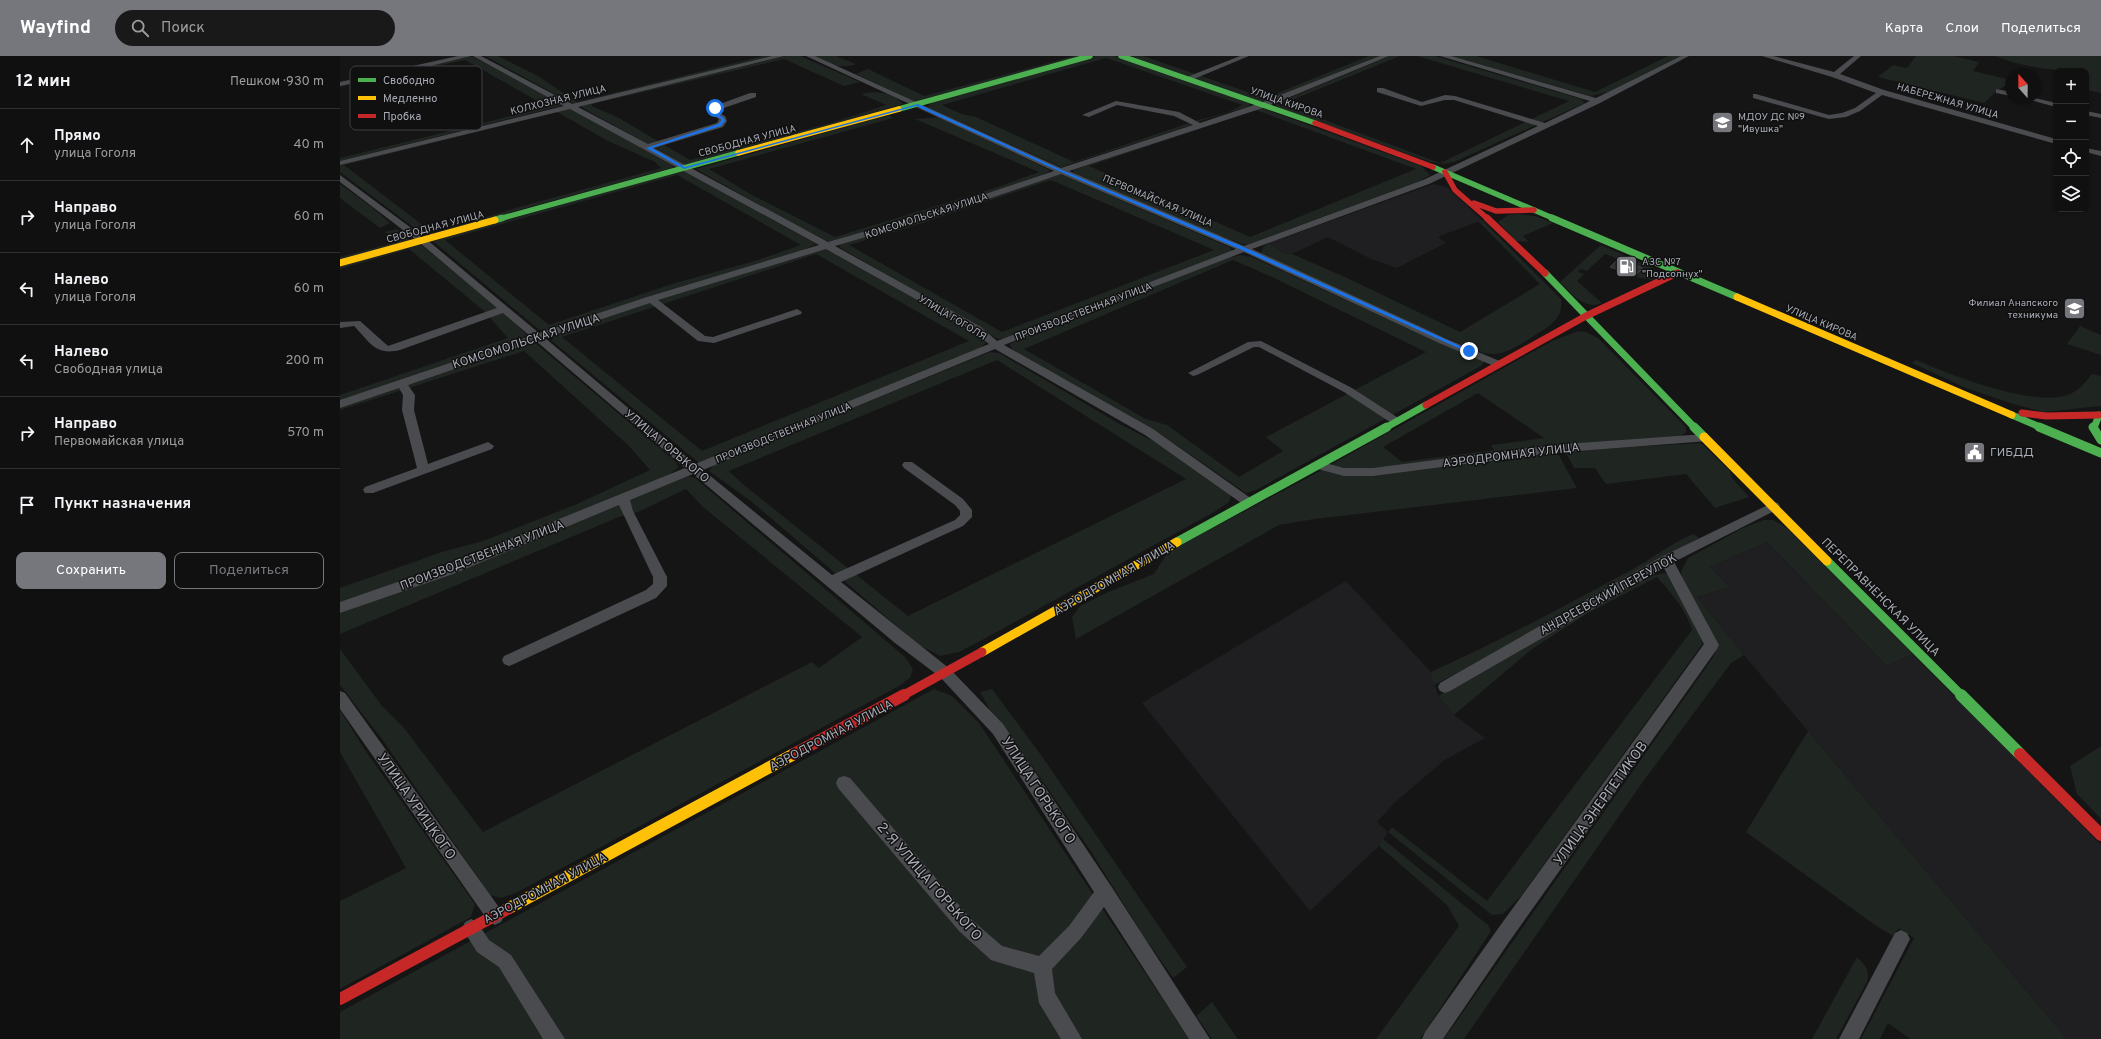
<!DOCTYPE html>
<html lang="ru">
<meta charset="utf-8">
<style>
:root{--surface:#101010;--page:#191919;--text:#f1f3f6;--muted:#9c9d9f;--line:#303030;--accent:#75777d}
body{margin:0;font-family:Overpass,sans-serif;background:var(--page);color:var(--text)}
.controls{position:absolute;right:12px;top:12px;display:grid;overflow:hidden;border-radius:8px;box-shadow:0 1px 3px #0004}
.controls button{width:36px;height:36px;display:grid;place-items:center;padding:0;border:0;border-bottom:1px solid var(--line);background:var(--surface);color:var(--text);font:20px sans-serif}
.compass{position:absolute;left:1665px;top:12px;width:36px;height:36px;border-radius:50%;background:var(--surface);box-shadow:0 1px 3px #0004;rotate:339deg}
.stop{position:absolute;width:12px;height:12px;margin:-9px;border:3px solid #1a73e8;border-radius:50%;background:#fff}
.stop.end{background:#1a73e8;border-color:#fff;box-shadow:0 1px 4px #0008}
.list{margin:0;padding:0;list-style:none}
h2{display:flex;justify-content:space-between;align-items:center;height:52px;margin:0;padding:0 16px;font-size:17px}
h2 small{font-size:13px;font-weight:400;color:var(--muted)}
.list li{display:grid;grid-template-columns:26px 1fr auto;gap:12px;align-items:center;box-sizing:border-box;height:72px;padding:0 16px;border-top:1px solid var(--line)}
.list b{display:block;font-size:15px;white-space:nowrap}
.list p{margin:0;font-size:13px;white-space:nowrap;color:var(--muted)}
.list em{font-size:13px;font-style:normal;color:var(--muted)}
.actions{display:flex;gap:8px;padding:12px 16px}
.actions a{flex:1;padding:9px 0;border:1px solid var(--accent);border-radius:8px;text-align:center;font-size:14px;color:var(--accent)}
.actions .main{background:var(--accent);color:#fff}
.icon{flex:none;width:22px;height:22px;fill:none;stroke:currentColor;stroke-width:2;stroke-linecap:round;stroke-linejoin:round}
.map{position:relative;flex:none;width:1761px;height:983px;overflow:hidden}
header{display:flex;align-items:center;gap:24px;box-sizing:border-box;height:56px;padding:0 20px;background:var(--accent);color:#fff}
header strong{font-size:19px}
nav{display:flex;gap:22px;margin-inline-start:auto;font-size:14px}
.search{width:280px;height:36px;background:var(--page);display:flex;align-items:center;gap:10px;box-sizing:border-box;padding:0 14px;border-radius:22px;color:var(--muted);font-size:15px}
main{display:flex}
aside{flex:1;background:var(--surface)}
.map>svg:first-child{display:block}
</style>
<header>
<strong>Wayfind</strong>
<div class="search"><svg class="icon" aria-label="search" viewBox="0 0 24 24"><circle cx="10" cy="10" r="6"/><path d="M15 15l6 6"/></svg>Поиск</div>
<nav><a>Карта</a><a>Слои</a><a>Поделиться</a></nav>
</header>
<main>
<aside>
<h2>12 мин<small>Пешком · 930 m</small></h2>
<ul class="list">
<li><svg class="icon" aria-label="ahead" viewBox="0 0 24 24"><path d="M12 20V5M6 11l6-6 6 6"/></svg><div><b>Прямо</b><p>улица Гоголя</p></div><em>40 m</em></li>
<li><svg class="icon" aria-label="right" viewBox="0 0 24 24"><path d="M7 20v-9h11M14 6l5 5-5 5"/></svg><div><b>Направо</b><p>улица Гоголя</p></div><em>60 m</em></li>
<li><svg class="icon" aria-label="left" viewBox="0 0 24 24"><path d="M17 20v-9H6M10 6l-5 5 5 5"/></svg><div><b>Налево</b><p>улица Гоголя</p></div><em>60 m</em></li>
<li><svg class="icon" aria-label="left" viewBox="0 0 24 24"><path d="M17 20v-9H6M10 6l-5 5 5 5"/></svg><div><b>Налево</b><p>Свободная улица</p></div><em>200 m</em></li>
<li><svg class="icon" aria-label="right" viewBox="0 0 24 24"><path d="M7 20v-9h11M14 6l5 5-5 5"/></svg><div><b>Направо</b><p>Первомайская улица</p></div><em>570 m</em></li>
<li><svg class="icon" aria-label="arrive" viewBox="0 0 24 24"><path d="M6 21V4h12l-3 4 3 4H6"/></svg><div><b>Пункт назначения</b></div></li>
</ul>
<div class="actions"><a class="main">Сохранить</a><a>Поделиться</a></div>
</aside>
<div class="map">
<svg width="1761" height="983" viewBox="0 0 1761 983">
<rect width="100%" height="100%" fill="#151516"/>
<path fill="#1f1f21" d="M1093 128 1107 131 1142 164 1098 181 1106 187 1057 212 1031 203 988 181 952 198 944 197 929 187Z
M1427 486 1547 610 1573 598 1761 789V983H1727L1404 599 1357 541 1390 531 1370 511Z
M1006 525 1091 616 1098 640 1114 659 1145 682 1106 703 1055 746 1037 766 1048 776 1039 790 970 855 802 647Z"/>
<path fill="#1f2520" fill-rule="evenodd" d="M145 0H158L198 20 237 46 423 0H433L233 48Z
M446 0H460L520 26 504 30 444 3 252 48V50L279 62 350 104 491 67 546 49 521 38C535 34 553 36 563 48L350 109 344 108 241 51 244 49Z
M474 0H496L516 8C498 14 490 7 474 0Z
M734 0H744L576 45 570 44 516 18 528 13 584 40Z
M756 0H775L909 47 910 50 857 66 855 65 889 56 902 49 766 2 602 49 622 58 636 61 734 106 849 67 852 69 721 111 587 51 593 46Z
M790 0H803L925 42 1029 0H1042L927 45H916Z
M1050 0H1060L942 48 1100 107 1229 45 1077 0H1095L1241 43 1245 47 1114 106 1103 108 1090 106 937 51 935 48Z
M1108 0H1136L1255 36 1328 0H1341L1268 36 1251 40Z
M1576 0H1613L1639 6 1633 15 1671 24V27L1658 34 1644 47 1538 21 1553 9 1567 12Z
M1655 0H1761V37L1746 34V15C1714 15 1685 12 1655 0Z
M128 1H133L165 16 224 49 0 105V102L208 51 125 4 0 31V30Z
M230 52 334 110 332 112 88 179 81 177 0 116V108ZM217 56 266 84 315 106 321 112 183 150 93 177 4 109Z
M922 52 1081 110 1090 119 1080 125 906 189 879 180 734 117 733 114ZM916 54 1076 113 910 181 749 110Z
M548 59 553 62 369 113 412 139 495 181 655 132 699 116 575 63 598 61 710 114 707 117C636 144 564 166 491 187L437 159 356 113Z
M343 114 476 188 464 194 205 276 198 273 93 185ZM337 119 461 189 418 204 332 228 209 269 105 184Z
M721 118 889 191 892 194 888 197 667 282 658 283 499 191 502 187ZM711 124 874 194 662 276 509 189 567 172Z
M0 128 33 152 50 167 40 172 0 142Z
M1178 158 1195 160 1213 167 1183 180 1189 186 1176 185 1158 166 1168 159Z
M1142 164 1221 243C1224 258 1213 269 1200 276 1187 284 1170 297 1154 298 1142 299 1126 290 1114 285 1048 259 985 227 921 197L923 191 929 187 944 197 952 198 1005 221 1120 276 1200 228 1138 165Z
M57 173 70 183 68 186 0 205V201L56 186 45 176Z
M80 188 168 260 187 279 178 284 0 346V339L168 282 144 255 69 193 0 213V210Z
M1261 189 1311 211 1319 219 1312 224 1296 221 1303 212 1265 198 1247 215 1240 213 1238 216 1244 218 1237 225 1262 247C1245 255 1231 237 1220 226Z
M485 192 564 234 645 284 646 287 639 293 364 406H358L212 285 213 280 224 275 303 248ZM476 198 629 285 362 395 222 281Z
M901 199 912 201 1104 289 1139 302 1144 306 1141 310 916 434 906 437 825 381 672 295 670 288 682 282 888 202ZM893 204 932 221 1086 296 926 381 943 395 899 421 827 369 806 363 684 293Z
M1740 270 1761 279V299L1727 288Z
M1238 275 1246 276 1258 282 1346 371V376L1340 381 1032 414 993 411 992 408 1212 285ZM1138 337 1204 382 1151 389 1154 394 1062 406 1043 391Z
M194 286 337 407 338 412 328 419 208 470 0 547V532L102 496 143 485 235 449 310 414 289 390 184 295 0 354V351C62 331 122 309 184 288Z
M650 296 659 297 778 367 813 385 876 427 891 440 889 446 874 456 642 584 619 596 600 600 579 589 412 446 369 415 373 409ZM657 304 846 423 568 560 404 429 389 415Z
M1576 304C1611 319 1687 349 1724 340 1737 337 1744 328 1752 318L1761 320V350L1703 356 1670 347 1626 332 1572 307Z
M1361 387 1390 415 1392 422 1409 441 1375 452 1346 418 1266 428 1255 412H1234L1225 395Z
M1217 396 1237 432 975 463 939 469 736 583 732 561 740 550 768 536 814 518 828 496 982 414 1024 420 1089 413Z
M348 420 355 422 565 601 573 613 570 622 559 630 176 837 161 842 150 839 42 683 0 629V593L42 650 64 672 143 776 472 606 479 612 522 581 363 451 346 433 298 456 279 461 0 578V557Z
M1424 464H1433L1447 472 1573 598 1547 610 1427 486 1370 511 1390 531 1357 541 1404 599 1391 607 1302 727 1124 983H1104L1372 603 1377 593 1375 582 1343 530 1341 515 1348 502 1403 472Z
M1353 478 1359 482 1142 605 1094 629 1091 616C1160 585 1226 549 1293 513 1313 502 1331 487 1353 478Z
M1325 517 1330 519C1339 543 1355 563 1363 587L1181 840 1163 858 1152 859 1048 776 1052 771 1147 845 1352 574C1346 553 1331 537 1317 521L1248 557 1192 593 1114 659 1098 640 1163 601 1310 520Z
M594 633 612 640 639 667 849 983H0V956Z
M652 633 701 699 847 911 833 922 803 879 750 794 695 714 653 659 640 636Z
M0 654 25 694 135 848 131 861 0 933V845L66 812 0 696Z
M1468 675 1727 983H1570L1548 967 1540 983H1521L1574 882 1559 872 1553 880 1535 869 1406 776Z
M1761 690V763L1737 738 1730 710Z
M1043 783 1148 869 1151 875 1080 983H1036L1119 870 1107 849 1039 790Z
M1517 901C1526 910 1530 914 1527 926L1496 983H1472Z
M872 946 898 983H872L856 960Z"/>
<path fill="#303031" stroke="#3e3f42" d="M1278 203 1303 212 1295 220 1270 211Z"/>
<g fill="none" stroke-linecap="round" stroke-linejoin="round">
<path fill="#4a4b4e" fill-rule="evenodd" d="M118 0H131L62 17 90 32 92 39 47 55 40 53 84 38V35L55 18 0 30V26Z
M133 0H141L232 48 432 0H444L238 51 308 88 377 67 379 63 367 56 369 52 410 37H416V41L375 55 385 60 387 65 383 71 314 92 488 186 595 155 714 115 466 0H475L721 112 853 69 834 60 777 49 749 61 742 59 776 45 839 56 860 67 920 47 1040 0H1049L926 51 729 115 904 190 1083 124 1198 70 1114 44H1105L1081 50 1037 36V32H1043L1082 46 1105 39 1115 40 1205 67 1250 45 1100 0H1111L1256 42 1341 0H1349L1260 47 1089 128 912 193 1107 283 1162 306 1163 308 1162 310H1154L1099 287 904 196 664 289 813 373 912 443 914 446 912 449H904L805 379 655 293 363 414 492 519 615 464 620 459V455L615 449 564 412 562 409 564 406H572L623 443 632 454V461L623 470 501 526 610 613 663 668 771 830 870 983H849L764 851 741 882 712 913 715 937 742 983H721L699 947 694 917 651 904 619 875 498 732 496 727 498 722 504 720 510 722 631 863 662 890 699 900 729 870 754 836 653 678 600 621 555 587 353 418 290 444 293 455 327 521V530L316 542 174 608 169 610 164 608 162 604 164 600 306 534 313 528V521L279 449 113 518 0 557V546L103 510 345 412 196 285 68 329 75 339 74 354 88 408 148 386 154 390 152 393 33 437H25L23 434 25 431 77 412 62 354 63 339 59 332 0 352V344L190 280 163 257 60 294C35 300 30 286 14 270L0 272V266L20 265 48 290 157 252 80 187 0 126V119L86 183 199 277 307 241 479 189 230 53 0 109V105L224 50ZM721 118 896 193 657 285 641 271 495 190 601 159ZM486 193 633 275 649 288 355 408 205 282 310 247 358 285 374 287 461 258 462 256 457 253 373 281 365 280 318 244Z
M900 0H909L849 25 842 23Z
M1422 0H1433L1494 16 1514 0H1521L1500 18 1544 34 1716 83V88L1542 39 1520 55 1506 61 1489 63 1413 42V38H1416L1489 59 1502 57 1515 52 1536 37 1492 21Z
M1656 33 1671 36V40L1656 37Z
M1683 42H1695L1716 47V51Z
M1746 55 1761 58V62L1746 59Z
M1746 92 1761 95V100L1746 96Z
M921 285 1012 332 1063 365 1057 369 1053 368 1004 336 919 291H914L857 319 853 320 848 317 908 286Z
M1365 378 1371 382 1369 385 1211 397 1033 420H1004L974 412 972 409 978 405 1004 412H1033L1211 389Z
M1434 446 1438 447 1440 450 1438 453 1334 506 1379 589 1377 593 1169 886 1103 983H1082L1085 976 1157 874 1364 588 1324 512 1110 635 1105 637 1100 635 1098 631 1100 627 1321 501Z
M0 635 5 637 161 854 164 860 161 866 155 869 149 866 0 653Z
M131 863 137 866 149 884 171 899 225 983H203L159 911 137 896 122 872 125 866Z
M1561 874 1567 877 1570 883 1519 983H1499L1555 877Z"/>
<path stroke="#4caf50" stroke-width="5.5" d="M781 0 975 67
M559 53 750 0
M1093 111 1215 163
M159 163 398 97"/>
<path stroke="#4caf50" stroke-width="7" d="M1212 162 1397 241
M155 164 162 162
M1205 217 1355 372
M1672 359 1702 372
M1045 372 1086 349
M1754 372 1759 359"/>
<path stroke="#4caf50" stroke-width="9" d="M1354 371 1364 381
M1699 371 1761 397
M1753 371 1761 384
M837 486 1047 371
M1487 505 1622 640"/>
<path stroke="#4caf50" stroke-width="12" d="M1621 639 1680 698"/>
<path stroke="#ffc107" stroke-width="5.5" d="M398 97 559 53"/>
<path stroke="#ffc107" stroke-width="7" d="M0 207 155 164
M1397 241 1672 359"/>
<path stroke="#ffc107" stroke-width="9" d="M1364 381 1487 505
M642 596 837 486"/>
<path stroke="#ffc107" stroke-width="12" d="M169 852 454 698"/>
<path stroke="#c62828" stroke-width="5.5" d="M975 67 1093 111
M1105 116 1115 134 1148 163
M1134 147 1156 155 1194 154"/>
<path stroke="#c62828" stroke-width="7" d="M1147 162 1205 217
M1086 349 1246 260 1337 217
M1682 357 1706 360 1759 359"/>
<path stroke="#c62828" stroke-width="9" d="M562 640 642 596"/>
<path stroke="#c62828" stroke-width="12" d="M454 698 564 639
M1680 698 1761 779
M0 943 169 852"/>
</g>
<path fill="#1a73e8" d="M578 48 722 114 906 192 1131 295 1127 296 902 194 719 115 576 50 344 113 306 92 378 68 381 65V63L369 56 375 51 377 52 373 56 384 62 385 65 381 70 312 92 345 111Z"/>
<defs>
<symbol id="school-square" viewBox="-11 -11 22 22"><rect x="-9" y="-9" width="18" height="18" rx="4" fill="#75777d" stroke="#101011"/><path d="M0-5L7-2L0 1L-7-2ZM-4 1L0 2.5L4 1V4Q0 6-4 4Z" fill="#fff"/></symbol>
<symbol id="fuel-square" viewBox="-11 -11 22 22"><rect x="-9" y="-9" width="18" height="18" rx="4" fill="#75777d" stroke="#101011"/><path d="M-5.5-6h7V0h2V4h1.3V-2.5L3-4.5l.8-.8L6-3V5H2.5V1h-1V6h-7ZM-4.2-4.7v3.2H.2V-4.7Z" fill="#fff"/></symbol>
<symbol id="university-square" viewBox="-11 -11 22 22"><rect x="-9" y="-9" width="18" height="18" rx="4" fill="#75777d" stroke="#101011"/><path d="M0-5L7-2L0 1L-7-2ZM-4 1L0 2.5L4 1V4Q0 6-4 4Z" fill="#fff"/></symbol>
<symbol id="civic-square" viewBox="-11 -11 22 22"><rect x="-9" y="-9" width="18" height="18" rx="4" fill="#75777d" stroke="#101011"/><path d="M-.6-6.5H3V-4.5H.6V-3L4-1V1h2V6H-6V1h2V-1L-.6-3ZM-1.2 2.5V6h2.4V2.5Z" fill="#fff"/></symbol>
</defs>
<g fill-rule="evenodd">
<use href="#school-square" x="1370" y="54" width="25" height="25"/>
<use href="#fuel-square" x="1274" y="198" width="25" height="25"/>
<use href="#university-square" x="1722" y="240" width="25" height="25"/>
<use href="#civic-square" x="1622" y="384" width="25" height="25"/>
</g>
<g text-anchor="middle" stroke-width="3" stroke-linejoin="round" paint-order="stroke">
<g font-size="10" fill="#a8acb5" stroke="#101011">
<text transform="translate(218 43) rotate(-14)" y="4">КОЛХОЗНАЯ УЛИЦА</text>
<text transform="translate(1608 44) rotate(16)" y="4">НАБЕРЕЖНАЯ УЛИЦА</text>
<text transform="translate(947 46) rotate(19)" y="4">УЛИЦА КИРОВА</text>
<text transform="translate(407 84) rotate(-15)" y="4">СВОБОДНАЯ УЛИЦА</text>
<text transform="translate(818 144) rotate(23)" y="4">ПЕРВОМАЙСКАЯ УЛИЦА</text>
<text transform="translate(586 159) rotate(-18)" y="4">КОМСОМОЛЬСКАЯ УЛИЦА</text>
<text transform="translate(95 170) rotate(-15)" y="4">СВОБОДНАЯ УЛИЦА</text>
<text transform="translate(743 255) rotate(-21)" y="4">ПРОИЗВОДСТВЕННАЯ УЛИЦА</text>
<text transform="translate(613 261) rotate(31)" y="4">УЛИЦА ГОГОЛЯ</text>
<text transform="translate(1482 266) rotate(23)" y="4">УЛИЦА КИРОВА</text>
<text transform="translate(443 376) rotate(-22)" y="4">ПРОИЗВОДСТВЕННАЯ УЛИЦА</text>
</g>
<g font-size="10" fill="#a8acb5" stroke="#101011" text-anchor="start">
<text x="1398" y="64">МДОУ ДС №9<tspan x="1398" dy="12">"Ивушка"</tspan></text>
<text x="1302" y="209">АЗС №7<tspan x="1302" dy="12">"Подсолнух"</tspan></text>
<text x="1718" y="250" text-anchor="end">Филиал Анапского<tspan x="1718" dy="12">техникума</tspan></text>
</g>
<g font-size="12" fill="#a8acb5" stroke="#101011">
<text transform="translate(186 285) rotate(-18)" y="4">КОМСОМОЛЬСКАЯ УЛИЦА</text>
<text transform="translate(327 390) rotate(40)" y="4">УЛИЦА ГОРЬКОГО</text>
<text transform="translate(1171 399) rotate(-7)" y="4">АЭРОДРОМНАЯ УЛИЦА</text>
<text transform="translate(142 499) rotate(-21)" y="4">ПРОИЗВОДСТВЕННАЯ УЛИЦА</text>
<text transform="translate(774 522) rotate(-30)" y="4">АЭРОДРОМНАЯ УЛИЦА</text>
<text transform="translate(1268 538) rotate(-29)" y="4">АНДРЕЕВСКИЙ ПЕРЕУЛОК</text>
<text transform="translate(1541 541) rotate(45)" y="4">ПЕРЕПРАВНЕНСКАЯ УЛИЦА</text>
<text transform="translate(491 679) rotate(-28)" y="4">АЭРОДРОМНАЯ УЛИЦА</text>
<text transform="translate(205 832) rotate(-28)" y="4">АЭРОДРОМНАЯ УЛИЦА</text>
</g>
<g font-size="12" fill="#a8acb5" stroke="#101011" text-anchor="start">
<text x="1650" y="400">ГИБДД</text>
</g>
<g font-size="14" fill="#a8acb5" stroke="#101011">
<text transform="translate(699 734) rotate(57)" y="5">УЛИЦА ГОРЬКОГО</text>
<text transform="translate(1260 747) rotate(-54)" y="5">УЛИЦА ЭНЕРГЕТИКОВ</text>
<text transform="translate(77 750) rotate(55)" y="5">УЛИЦА УРИЦКОГО</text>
<text transform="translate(590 825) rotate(49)" y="5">2-Я УЛИЦА ГОРЬКОГО</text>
</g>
</g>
<rect x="10" y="10" width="132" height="64" rx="6" fill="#101011" stroke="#3e3f42" stroke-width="1"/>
<rect x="18" y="22" width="18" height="4" fill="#4caf50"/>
<rect x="18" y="40" width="18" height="4" fill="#ffc107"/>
<rect x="18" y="58" width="18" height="4" fill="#c62828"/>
<g font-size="11" fill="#a8acb5">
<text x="43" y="28">Свободно</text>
<text x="43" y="46">Медленно</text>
<text x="43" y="64">Пробка</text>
</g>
</svg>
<div class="controls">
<button>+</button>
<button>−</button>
<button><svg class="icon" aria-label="locate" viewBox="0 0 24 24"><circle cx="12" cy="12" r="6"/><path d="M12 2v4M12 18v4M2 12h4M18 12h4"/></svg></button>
<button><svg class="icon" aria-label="layers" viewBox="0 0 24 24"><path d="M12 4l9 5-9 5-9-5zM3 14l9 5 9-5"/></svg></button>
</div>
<svg class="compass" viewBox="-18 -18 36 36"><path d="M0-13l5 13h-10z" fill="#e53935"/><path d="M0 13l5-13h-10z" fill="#9c9d9f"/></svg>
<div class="stop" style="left:375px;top:52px"></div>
<div class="stop end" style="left:1129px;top:295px"></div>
</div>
</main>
